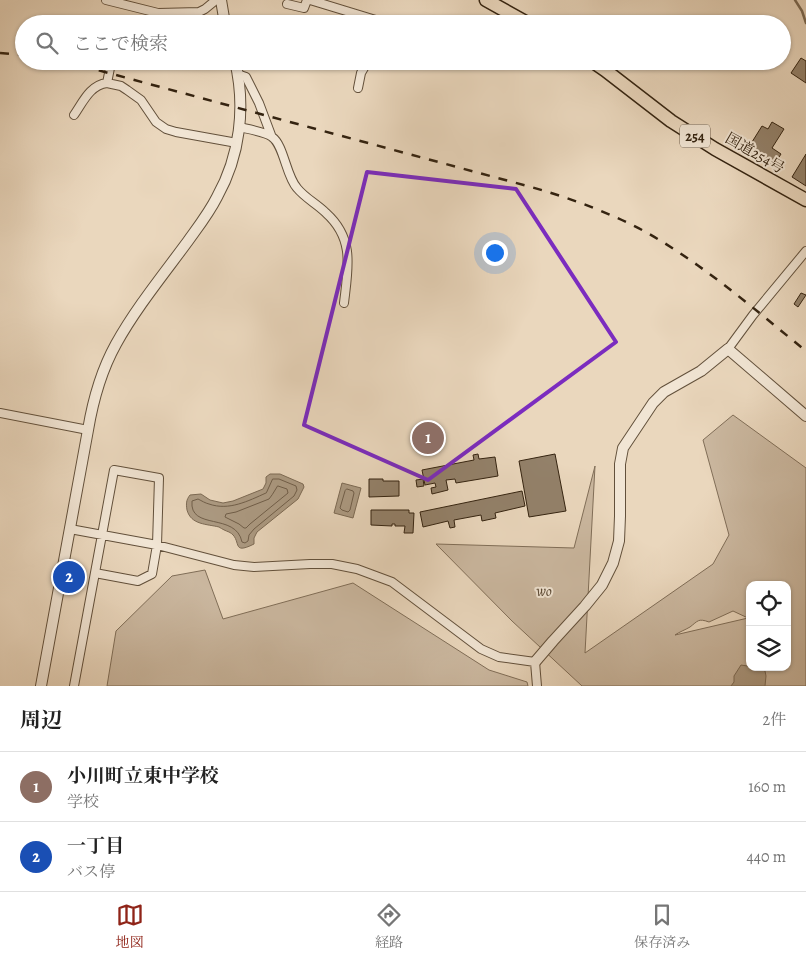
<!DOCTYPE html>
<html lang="ja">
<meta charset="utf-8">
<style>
:root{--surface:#fff;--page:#f6f6f6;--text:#222;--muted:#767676;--line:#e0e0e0;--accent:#8f2418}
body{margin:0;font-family:Alegreya,"Noto Serif JP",serif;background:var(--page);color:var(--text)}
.controls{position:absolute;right:15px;bottom:15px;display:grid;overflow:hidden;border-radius:10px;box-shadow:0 1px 4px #0004}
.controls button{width:45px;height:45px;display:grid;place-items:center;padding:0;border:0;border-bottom:1px solid var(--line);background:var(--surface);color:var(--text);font:25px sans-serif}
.you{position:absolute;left:494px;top:252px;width:18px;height:18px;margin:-12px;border:4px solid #fff;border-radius:50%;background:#1a73e8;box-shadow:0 0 0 8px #1a73e833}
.badge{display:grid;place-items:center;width:32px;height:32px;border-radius:50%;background:var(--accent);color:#fff;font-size:16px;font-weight:700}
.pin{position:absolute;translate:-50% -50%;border:2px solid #fff;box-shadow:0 1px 5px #0006}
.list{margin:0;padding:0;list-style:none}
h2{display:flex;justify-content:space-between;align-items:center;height:65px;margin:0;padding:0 20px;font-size:21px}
h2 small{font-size:16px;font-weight:400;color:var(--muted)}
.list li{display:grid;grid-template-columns:32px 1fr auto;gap:15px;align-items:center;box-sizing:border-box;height:70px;padding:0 20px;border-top:1px solid var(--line)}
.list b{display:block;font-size:19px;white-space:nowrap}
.list p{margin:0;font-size:16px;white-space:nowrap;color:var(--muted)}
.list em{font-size:16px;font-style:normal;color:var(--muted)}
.icon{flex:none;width:28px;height:28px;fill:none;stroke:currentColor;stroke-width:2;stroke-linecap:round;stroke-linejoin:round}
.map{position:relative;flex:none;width:806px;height:686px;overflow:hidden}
.search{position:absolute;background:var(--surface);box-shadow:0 1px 4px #0004;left:15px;right:15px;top:15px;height:55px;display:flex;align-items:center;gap:12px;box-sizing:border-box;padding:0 18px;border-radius:28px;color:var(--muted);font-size:19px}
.sheet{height:205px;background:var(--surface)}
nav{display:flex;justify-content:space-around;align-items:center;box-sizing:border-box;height:70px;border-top:1px solid var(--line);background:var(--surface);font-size:14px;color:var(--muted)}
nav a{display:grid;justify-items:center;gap:2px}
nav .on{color:var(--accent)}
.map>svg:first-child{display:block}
</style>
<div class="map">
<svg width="806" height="686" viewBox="0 0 806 686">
<rect width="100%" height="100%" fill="#ead7bd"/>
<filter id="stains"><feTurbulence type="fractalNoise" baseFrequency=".004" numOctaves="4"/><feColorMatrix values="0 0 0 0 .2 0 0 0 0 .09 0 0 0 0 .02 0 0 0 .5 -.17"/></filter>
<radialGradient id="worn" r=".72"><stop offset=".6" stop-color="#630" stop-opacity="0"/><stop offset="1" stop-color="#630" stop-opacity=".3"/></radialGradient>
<path fill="#cbb8a0" stroke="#806e58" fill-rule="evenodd" d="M733 415 806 468V686H582L512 621 436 544 574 548 595 466 585 653 713 564 729 535 703 440ZM750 585H787V667H750ZM733 611 748 618 675 635C679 632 685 630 690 627 698 621 698 618 709 622Z
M205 570 223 619 353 583 489 670 527 682 528 686H107L116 631 172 576Z"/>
<path fill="#ac9a82" stroke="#7c6a54" d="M270 474H280L303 484 304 487 298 499 257 532 254 538V544C230 556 243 539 229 532 226 531 222 529 219 527 207 524 191 525 187 510 186 504 186 500 190 495L201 494 210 500 223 503 233 501 263 489 266 483V477Z
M342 483 361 488 353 518 334 513Z
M741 665 760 668 765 671 766 676 765 686H731L734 682V676Z"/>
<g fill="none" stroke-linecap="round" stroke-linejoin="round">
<path stroke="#705e49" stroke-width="1" d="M273 479H279L296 486 297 490 294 496 254 529 249 535 248 541 245 543 242 542C236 512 189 531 192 501L198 499C202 501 205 503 209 504 229 511 248 501 266 493Z
M278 486 287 489 288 493 250 524 246 528H244L239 524 225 517 226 514 236 512 269 499 272 495Z
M347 489 353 491 354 493 350 510 348 512 342 510 340 508 345 491Z"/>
<path stroke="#7c6a54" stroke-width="2.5" d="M795 0 802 11 806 23"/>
</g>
<path fill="#93816a" stroke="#342310" d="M801 58 806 61V83L791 73Z
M772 122 784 129 772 148 781 154 774 165 747 150 762 126 768 129Z
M806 154V186L792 177Z
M801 293 806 295 798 307 794 304Z
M478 454 479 459 495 457 498 476 456 483 455 479 446 480 448 490 432 494 431 488 436 487 435 483 425 485 422 470 474 460 473 455Z
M555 454 566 511 529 517 519 461Z
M369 479H383V481H399V496L369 497Z
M423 479 424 486 417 487 416 480Z
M522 491 525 506 495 513 496 518 482 521 481 515 454 520 455 527 450 528 448 521 423 527 420 512Z
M371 510H409V513H414L413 533H404L405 526H395V524H392V526L371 525Z"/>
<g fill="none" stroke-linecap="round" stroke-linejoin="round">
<defs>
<path id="minor" d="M106 0 158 13 199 12 205 9 216 0
M310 0 379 21 381 24
M287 4 304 8 307 0
M237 74 246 77 259 103 271 135
M107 83 121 86 127 90 141 100 156 122 166 129 176 132 237 143
M358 88 361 73 368 61
M74 115C83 102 90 85 107 83L110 68 109 61
M239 127C247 129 266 132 272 137 284 145 286 176 297 188 305 198 317 204 326 213 355 239 348 268 344 303
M728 349 753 315 806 251
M0 413 88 430
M70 529 157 545 234 565 254 567 310 564H332L357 569 392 582 481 649 499 657 535 662 537 686
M74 686 114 470 159 478 157 545 152 574 138 581 95 573"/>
<path id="tertiary" d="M221 0 225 24
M535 662 553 641 585 606 602 585 613 563 619 541 620 516V464L623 448 653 403 664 392 701 371 728 349 806 416
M41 686 88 430C93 400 101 371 116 344 136 308 163 275 188 241 198 227 209 213 217 197 240 156 246 107 235 61"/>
<path id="trunk" d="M486 0 529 24
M592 61 605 70 671 121 715 149 806 200"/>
</defs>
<use href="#minor" stroke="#62503b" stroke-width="10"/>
<use href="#tertiary" stroke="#62503b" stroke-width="12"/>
<use href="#trunk" stroke="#342310" stroke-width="15"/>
<use href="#minor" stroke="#f1e5d4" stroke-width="8"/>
<use href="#tertiary" stroke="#f1e5d4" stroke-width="10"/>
<use href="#trunk" stroke="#ead7bd" stroke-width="12"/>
<path stroke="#342310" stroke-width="2.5" stroke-dasharray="9 9" stroke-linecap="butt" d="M0 53 24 55
M64 61 531 187C570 198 608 212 644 231 703 264 754 309 806 351"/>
</g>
<path fill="none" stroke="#7b2cbf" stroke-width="4" stroke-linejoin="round" d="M367 172 516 189 616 342 428 480 304 425Z"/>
<g text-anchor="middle" stroke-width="4" stroke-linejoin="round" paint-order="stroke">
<rect fill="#f1e5d4" stroke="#6d5d4b" stroke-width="1" x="680" y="124.5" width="30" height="23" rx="4"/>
<g font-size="14" font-weight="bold" fill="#342310">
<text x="695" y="141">254</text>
</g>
<g font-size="15" fill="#342310" stroke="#f1e5d4">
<text transform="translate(755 153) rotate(30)" y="5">国道254号</text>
</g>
<g font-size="15" font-style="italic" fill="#5a4834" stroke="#f1e5d4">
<text x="544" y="596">wo</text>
</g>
</g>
<rect width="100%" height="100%" filter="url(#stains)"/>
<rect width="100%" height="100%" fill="url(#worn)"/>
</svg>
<div class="controls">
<button><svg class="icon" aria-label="locate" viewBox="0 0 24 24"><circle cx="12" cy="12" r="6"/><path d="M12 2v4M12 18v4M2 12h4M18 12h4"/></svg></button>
<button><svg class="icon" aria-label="layers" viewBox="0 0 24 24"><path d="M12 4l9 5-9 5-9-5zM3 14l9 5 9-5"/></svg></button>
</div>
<div class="you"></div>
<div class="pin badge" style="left:428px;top:438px;background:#8d6e63">1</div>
<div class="pin badge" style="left:69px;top:577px;background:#1a4fb4">2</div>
<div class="search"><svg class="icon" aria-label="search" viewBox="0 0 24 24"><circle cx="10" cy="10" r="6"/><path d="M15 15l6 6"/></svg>ここで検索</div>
</div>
<section class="sheet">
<h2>周辺<small>2件</small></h2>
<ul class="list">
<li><span class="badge" style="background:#8d6e63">1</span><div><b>小川町立東中学校</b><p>学校</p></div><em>160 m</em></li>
<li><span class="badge" style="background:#1a4fb4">2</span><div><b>一丁目</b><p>バス停</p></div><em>440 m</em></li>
</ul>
</section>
<nav>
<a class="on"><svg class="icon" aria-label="map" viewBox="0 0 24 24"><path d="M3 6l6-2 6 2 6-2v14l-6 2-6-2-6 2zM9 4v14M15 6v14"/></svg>地図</a>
<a><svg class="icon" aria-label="directions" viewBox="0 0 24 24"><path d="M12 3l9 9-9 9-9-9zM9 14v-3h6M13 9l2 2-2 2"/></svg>経路</a>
<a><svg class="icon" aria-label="saved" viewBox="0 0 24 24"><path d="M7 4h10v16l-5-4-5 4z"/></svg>保存済み</a>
</nav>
